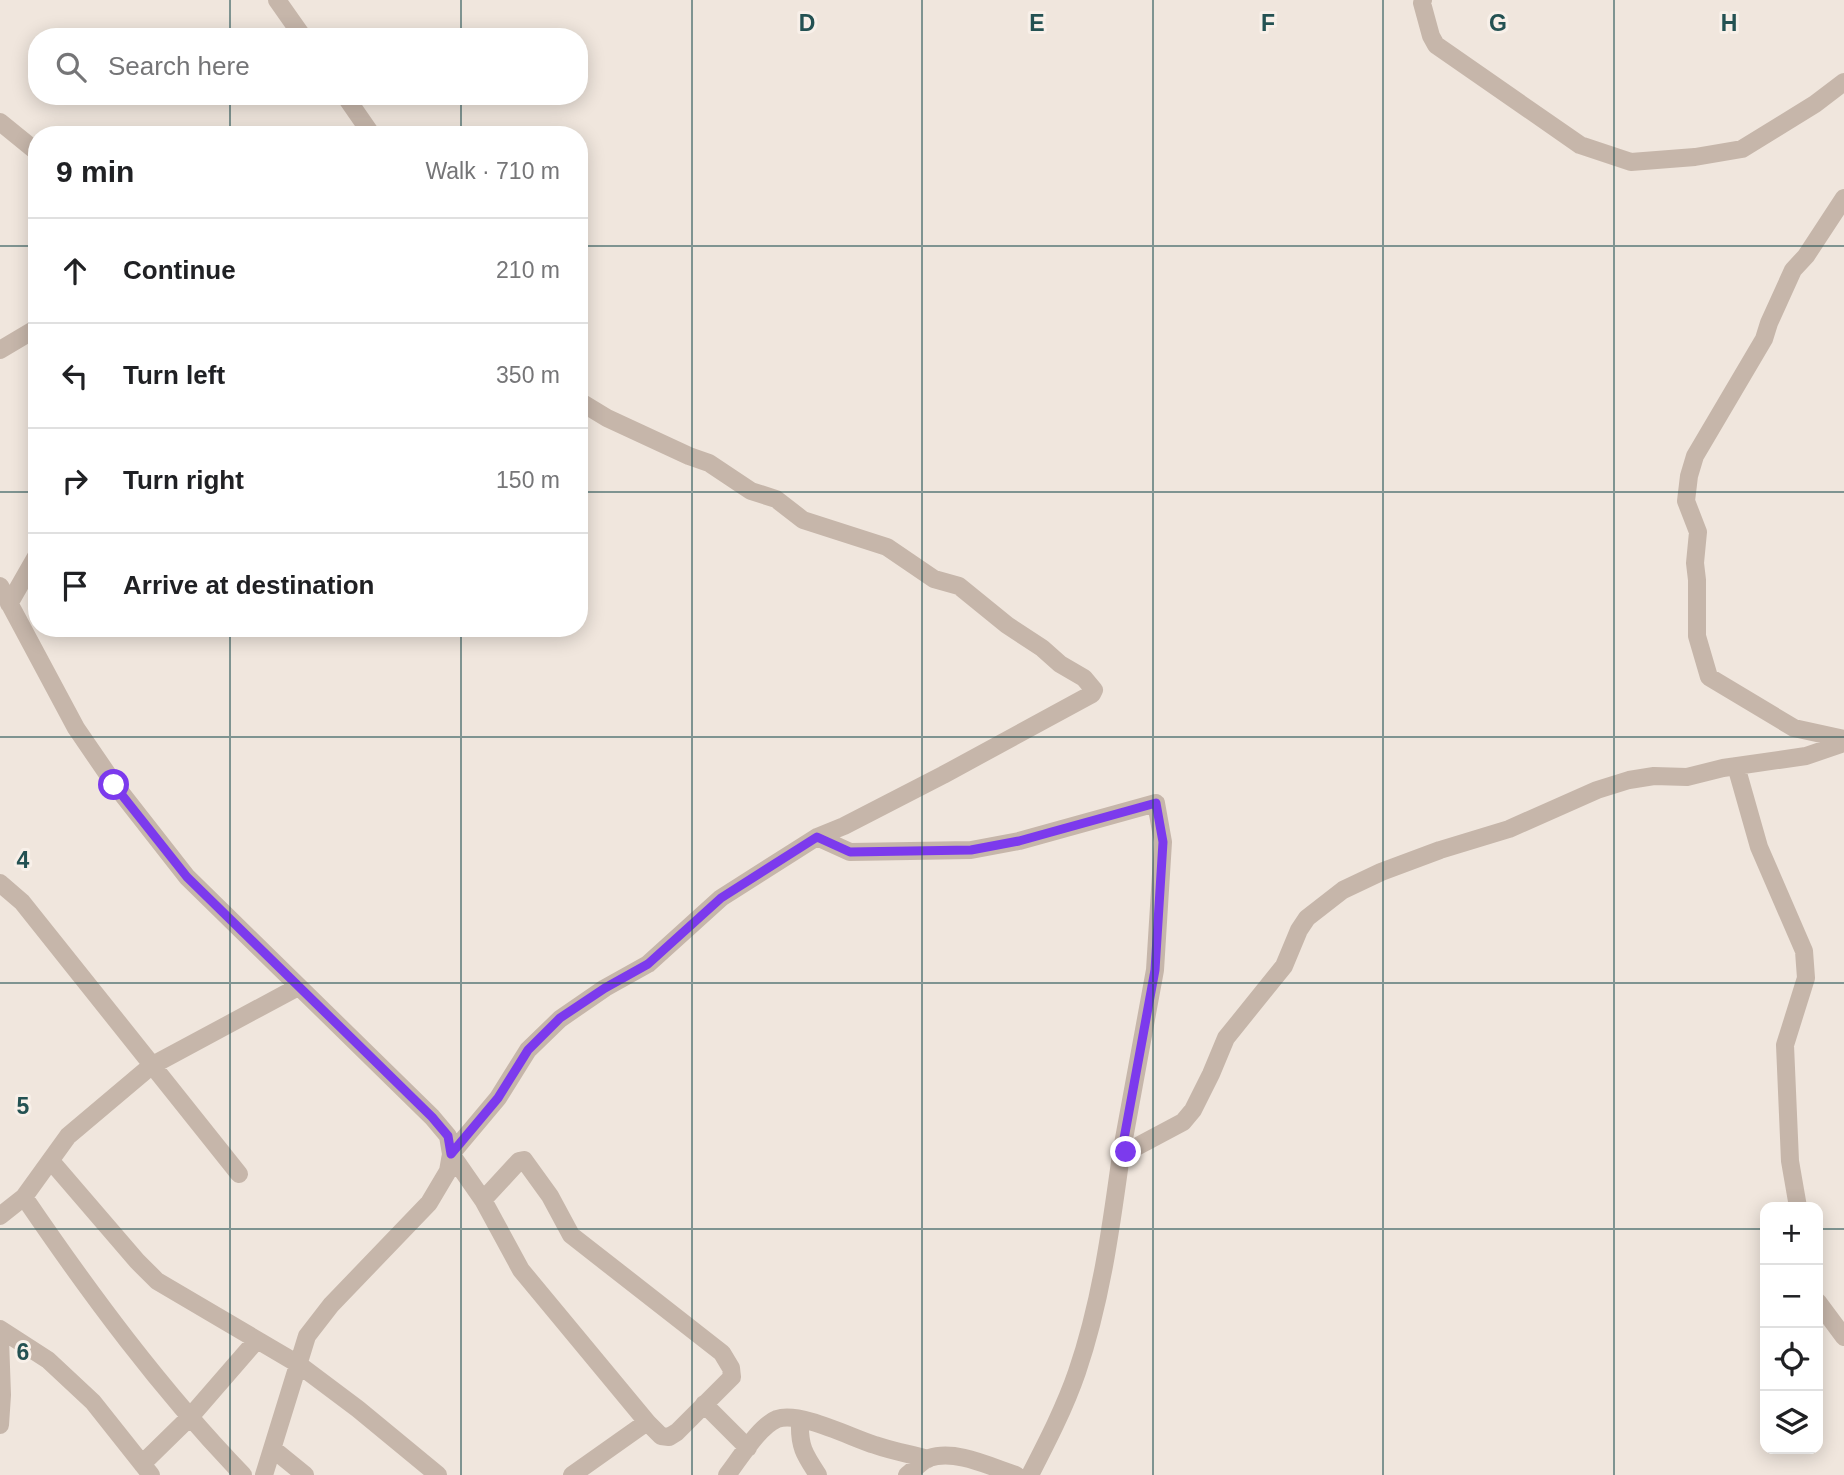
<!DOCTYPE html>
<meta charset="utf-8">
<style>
:root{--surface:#fff;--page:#f6f6f6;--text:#202124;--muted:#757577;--line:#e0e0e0}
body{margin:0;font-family:Helvetica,sans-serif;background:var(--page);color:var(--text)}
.controls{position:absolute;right:21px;bottom:21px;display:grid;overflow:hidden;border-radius:14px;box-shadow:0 4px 18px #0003}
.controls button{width:63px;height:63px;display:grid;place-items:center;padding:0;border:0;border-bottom:2px solid var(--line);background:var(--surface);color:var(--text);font:35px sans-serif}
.stop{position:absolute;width:21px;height:21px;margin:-16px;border:5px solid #7c3aed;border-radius:50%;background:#fff}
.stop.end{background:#7c3aed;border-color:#fff;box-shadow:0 2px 7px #0008}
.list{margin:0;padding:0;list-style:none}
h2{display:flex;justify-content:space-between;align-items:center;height:91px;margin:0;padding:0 28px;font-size:30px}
h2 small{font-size:23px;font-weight:400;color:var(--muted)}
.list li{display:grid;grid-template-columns:46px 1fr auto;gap:21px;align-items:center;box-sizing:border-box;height:105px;padding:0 28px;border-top:2px solid var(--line)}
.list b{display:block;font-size:26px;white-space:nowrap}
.list em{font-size:23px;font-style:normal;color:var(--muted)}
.icon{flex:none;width:38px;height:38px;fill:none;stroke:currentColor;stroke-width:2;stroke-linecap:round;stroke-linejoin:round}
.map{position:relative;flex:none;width:1844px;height:1475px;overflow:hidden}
.search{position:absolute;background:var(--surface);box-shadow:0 4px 18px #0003;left:28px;top:28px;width:560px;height:77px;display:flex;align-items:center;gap:18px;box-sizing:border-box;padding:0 24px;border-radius:28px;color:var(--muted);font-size:26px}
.panel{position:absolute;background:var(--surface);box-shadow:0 4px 18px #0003;left:28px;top:126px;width:560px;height:511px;border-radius:28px}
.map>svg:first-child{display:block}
</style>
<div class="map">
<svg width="1844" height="1475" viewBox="0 0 1844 1475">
<rect width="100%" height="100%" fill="#f0e6dd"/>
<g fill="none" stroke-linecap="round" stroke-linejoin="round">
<path stroke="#c6b6aa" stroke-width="18" d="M277 0 303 37
M1423 0 1422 3 1431 36 1436 45 1580 145 1631 162 1695 157 1742 149 1815 104 1844 82
M345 96 372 135
M0 122 37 152
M1844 198 1806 256 1793 270 1769 323 1764 339 1695 456 1689 476 1686 501 1698 532 1695 563 1697 580V636L1709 677 1794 728 1844 739
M0 350 37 328
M0 586 76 728 115 785 187 877 432 1117 448 1136 451 1154 448 1171 429 1203 331 1305 307 1336 264 1475
M9 604 37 555
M1736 766 1759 847 1804 951 1806 978 1785 1045 1790 1161 1798 1207
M817 837 850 852 971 850 1019 841 1156 803 1163 842 1155 970 1121 1155
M0 883 22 902 239 1174
M51 1161 137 1261 157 1281 298 1364 358 1409 438 1475
M24 1197C90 1294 161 1390 243 1475
M483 1200 519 1161 524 1160 550 1196 571 1235 722 1353 731 1368 732 1377 677 1432 669 1437 661 1436 647 1422
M0 1216 24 1197 68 1136 151 1066 298 987
M1818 1302 1844 1337
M0 1329 48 1360 93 1402 151 1475
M0 1339 2 1395 0 1425
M704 1404 748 1448
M800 1421C799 1446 804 1454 818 1475
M273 1449 305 1475
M142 1464 190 1417 256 1341
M572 1475 647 1422 521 1270 483 1200 451 1154 498 1098 528 1050 560 1019 605 988 648 964 721 898 817 837 844 826 943 775 1092 694 1094 690 1084 678 1060 664 1042 648 1007 625 959 586 934 579 887 547 803 520 776 499 751 491 709 463 689 456 607 418 579 401
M727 1475C739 1460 759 1426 777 1419 800 1411 852 1438 875 1445 892 1451 910 1454 928 1459
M907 1475C914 1470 921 1461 929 1458 956 1449 991 1467 1016 1475
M1030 1475C1047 1442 1065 1407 1077 1372 1101 1302 1111 1228 1121 1155L1183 1122 1193 1110 1211 1074 1226 1038 1284 966 1299 930 1307 918 1343 890 1381 872 1440 850 1509 829 1597 790 1629 780 1654 776 1687 777 1723 768 1806 756 1844 743"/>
</g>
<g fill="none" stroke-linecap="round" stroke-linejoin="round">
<path stroke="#7c3aed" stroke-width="9" d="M114 785 187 877 432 1117 448 1136 451 1154 498 1098 528 1050 560 1018 605 988 648 964 721 898 817 837 850 852 971 850 1019 841 1156 803 1163 842 1155 970 1121 1155 1126 1152"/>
</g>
<path fill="none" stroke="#235152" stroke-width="2" stroke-opacity="0.55" d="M230 0V37M461 0V37M692 0V1475M922 0V1475M1153 0V1475M1383 0V1475M1614 0V1475M230 96V135M461 96V135M0 246H37M579 246H1844M0 492H37M579 492H1844M230 628V1475M461 628V1475M0 737H1844M0 983H1844M0 1229H1765M1818 1229H1844"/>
<g font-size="23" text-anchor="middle" font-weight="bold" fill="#235152" stroke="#f8f0e9" stroke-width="6" stroke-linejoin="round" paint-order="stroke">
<text x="807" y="31">D</text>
<text x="1037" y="31">E</text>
<text x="1268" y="31">F</text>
<text x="1498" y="31">G</text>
<text x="1729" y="31">H</text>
<text x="23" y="868">4</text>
<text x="23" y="1114">5</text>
<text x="23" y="1360">6</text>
</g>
</svg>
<div class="controls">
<button>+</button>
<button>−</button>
<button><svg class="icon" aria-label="locate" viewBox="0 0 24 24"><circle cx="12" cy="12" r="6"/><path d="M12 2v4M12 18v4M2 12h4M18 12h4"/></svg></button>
<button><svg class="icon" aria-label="layers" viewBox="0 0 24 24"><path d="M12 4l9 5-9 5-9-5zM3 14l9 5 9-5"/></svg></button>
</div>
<div class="stop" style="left:114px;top:785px"></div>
<div class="stop end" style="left:1126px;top:1152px"></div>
<div class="search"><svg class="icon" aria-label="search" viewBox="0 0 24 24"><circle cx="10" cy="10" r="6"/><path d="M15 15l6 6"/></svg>Search here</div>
<section class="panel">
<h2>9 min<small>Walk · 710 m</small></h2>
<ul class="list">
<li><svg class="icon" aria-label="ahead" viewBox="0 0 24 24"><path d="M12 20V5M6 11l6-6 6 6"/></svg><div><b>Continue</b></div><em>210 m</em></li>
<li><svg class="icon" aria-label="left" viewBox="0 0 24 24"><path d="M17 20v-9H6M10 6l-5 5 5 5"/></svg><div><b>Turn left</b></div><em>350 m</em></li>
<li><svg class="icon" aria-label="right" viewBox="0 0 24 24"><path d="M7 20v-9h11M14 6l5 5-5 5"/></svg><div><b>Turn right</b></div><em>150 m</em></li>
<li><svg class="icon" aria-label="arrive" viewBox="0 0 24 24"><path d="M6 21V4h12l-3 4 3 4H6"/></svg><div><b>Arrive at destination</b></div></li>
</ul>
</section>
</div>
